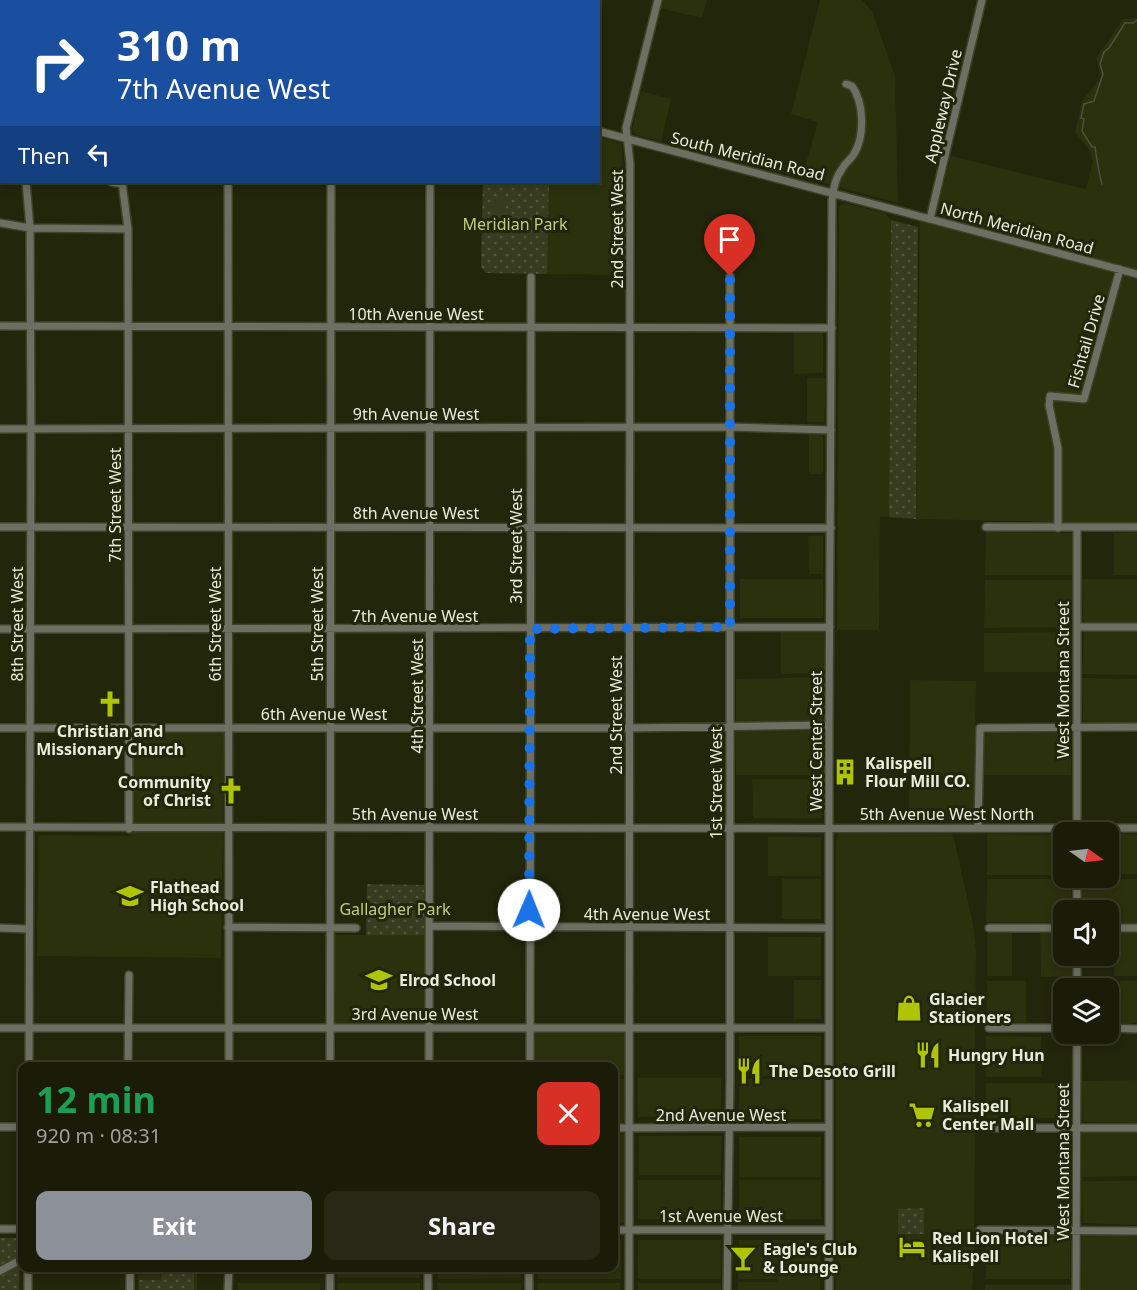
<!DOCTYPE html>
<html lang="en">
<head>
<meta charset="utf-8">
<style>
  body { margin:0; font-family:"Noto Sans",sans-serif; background:#272916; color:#f1f3f6; height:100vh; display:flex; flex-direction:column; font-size:22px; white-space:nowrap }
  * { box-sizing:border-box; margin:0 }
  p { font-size:20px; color:#9fa19c }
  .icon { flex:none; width:33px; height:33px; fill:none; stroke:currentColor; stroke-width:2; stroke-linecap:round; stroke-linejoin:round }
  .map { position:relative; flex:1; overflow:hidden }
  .sheet { position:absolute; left:18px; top:1062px; width:600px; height:210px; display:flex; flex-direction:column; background:#1a1c08; border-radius:12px; box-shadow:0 3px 9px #0003,0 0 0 2px #383a29 }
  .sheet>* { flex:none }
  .guide { position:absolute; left:0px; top:0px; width:600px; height:183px; box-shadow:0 3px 9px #0003,0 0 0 2px #383a29; background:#1a4fa0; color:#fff; overflow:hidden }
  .needle { width:39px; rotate:104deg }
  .buttons { position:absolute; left:1053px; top:822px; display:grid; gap:12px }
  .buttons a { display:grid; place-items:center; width:66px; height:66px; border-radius:12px; background:#1a1c08; box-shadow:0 3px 9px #0003,0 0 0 2px #383a29; font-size:30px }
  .pin { position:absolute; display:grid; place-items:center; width:51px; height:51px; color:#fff; margin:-62px -26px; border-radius:50% 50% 50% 0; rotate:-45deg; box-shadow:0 0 6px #0007 }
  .pin .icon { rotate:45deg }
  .me { position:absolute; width:66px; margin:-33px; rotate:1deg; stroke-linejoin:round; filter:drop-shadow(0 0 4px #0008) }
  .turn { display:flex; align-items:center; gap:21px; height:126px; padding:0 18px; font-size:27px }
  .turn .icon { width:78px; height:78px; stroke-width:2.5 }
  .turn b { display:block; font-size:42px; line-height:51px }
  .then { display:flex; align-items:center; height:57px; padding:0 18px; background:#0003; gap:12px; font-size:22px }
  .round { display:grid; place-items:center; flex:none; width:63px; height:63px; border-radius:12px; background:#272916 }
  .overview { display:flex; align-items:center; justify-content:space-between; height:102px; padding:0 18px }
  h1 { font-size:36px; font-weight:700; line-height:45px; color:#1e9e55 }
  .button { display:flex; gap:12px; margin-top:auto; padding:12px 18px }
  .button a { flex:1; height:69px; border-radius:12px; background:#8c9099; color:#fff; font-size:24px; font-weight:700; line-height:69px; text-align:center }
  .button a+a { background:#272916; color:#f1f3f6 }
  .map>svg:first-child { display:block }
</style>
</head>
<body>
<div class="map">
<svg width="1137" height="1290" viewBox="0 0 1137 1290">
  <defs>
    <pattern id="park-dots" width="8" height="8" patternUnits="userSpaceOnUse" patternTransform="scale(1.5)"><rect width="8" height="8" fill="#373c1f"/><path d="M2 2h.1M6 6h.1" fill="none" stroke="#54583f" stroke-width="1.8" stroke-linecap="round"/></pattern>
  </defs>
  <rect width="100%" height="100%" fill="#22260b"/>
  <path fill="#2b310d" d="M 652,0 L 707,0 L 702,18 L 651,6 Z
    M 820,0 L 862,0 L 872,11 L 895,76 L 898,203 L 802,177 L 818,122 L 791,114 Z
    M 1137,18 L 1137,269 L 940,218 L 937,210 L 951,156 L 1086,189 L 1093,161 L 1089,150 L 1075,132 L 1082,101 L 1101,77 L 1096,58 L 1123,19 Z
    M 641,91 L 671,99 L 661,141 L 636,135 L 632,130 Z
    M 599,137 L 621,144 L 622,149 L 620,275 L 486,273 L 481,267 L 483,182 L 598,182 Z
    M 845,203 L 885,213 L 891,220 L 889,517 L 880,517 L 879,630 L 837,630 L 839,207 Z
    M 920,221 L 1115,273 L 1083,392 L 1079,395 L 1046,392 L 1044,405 L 1055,449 L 1055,522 L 916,519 Z
    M 1123,275 L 1137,279 L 1137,522 L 1062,522 L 1062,448 L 1053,403 L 1056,399 L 1085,402 Z
    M 823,331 L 823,373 L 794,374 L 794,332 Z
    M 807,378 L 826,378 L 824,422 L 807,422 Z
    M 823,431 L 823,474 L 809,474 L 809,432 Z
    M 986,532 L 1072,533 L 1073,575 L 985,575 Z
    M 1137,532 L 1137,575 L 1114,575 L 1114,533 Z
    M 823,535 L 823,574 L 809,574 L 808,536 Z
    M 740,579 L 823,579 L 823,618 L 740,618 Z
    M 1082,579 L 1137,579 L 1137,624 L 1083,623 Z
    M 985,580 L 1073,580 L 1071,627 L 984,628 Z
    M 781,630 L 824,632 L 824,673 L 781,674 Z
    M 1084,630 L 1137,631 L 1137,675 L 1082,674 Z
    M 1068,632 L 1073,636 L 1073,666 L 1072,671 L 1069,672 L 984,672 L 984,633 Z
    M 824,677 L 823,722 L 736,722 L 736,679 Z
    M 1082,678 L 1137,679 L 1137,723 L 1083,723 Z
    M 910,680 L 976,681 L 974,819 L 909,819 Z
    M 133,731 L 224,732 L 221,958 L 37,956 L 39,835 L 131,836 Z
    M 737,731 L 823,731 L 824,775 L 736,775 L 735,733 Z
    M 985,733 L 1071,733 L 1071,775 L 984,775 L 983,736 Z
    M 752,779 L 822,779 L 822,818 L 753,818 Z
    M 839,834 L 953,834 L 973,924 L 976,951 L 974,1265 L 972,1290 L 836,1290 L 836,841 Z
    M 987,834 L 1063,835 L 1063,875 L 987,875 Z
    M 1109,834 L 1137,834 L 1137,874 L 1109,874 Z
    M 768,836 L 821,837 L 821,876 L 768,876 Z
    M 782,879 L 821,879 L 821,919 L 782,919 Z
    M 987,879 L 1071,879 L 1072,910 L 1064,910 L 1063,923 L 986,922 Z
    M 1137,879 L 1137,923 L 1109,923 L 1108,910 L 1082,910 L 1082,880 Z
    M 987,933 L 1012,933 L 1012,976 L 987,976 Z
    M 1040,933 L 1063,933 L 1064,956 L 1072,956 L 1072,977 L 1041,977 Z
    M 1114,933 L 1137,933 L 1137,976 L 1114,976 Z
    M 334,935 L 424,935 L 424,1025 L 334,1025 Z
    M 768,937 L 821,937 L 821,976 L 768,976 Z
    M 794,980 L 821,980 L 821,1019 L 794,1019 Z
    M 987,981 L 1026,981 L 1026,1023 L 986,1022 Z
    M 1120,981 L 1137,981 L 1137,1023 L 1120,1023 Z
    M 538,1031 L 622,1031 L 624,1035 L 624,1075 L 614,1075 L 614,1066 L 534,1066 L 534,1035 Z
    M 739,1036 L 821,1036 L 821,1076 L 739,1076 Z
    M 986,1036 L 1041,1037 L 1042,1077 L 986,1077 Z
    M 638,1078 L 721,1078 L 721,1117 L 638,1117 Z
    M 614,1079 L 624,1079 L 624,1113 L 626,1118 L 622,1123 L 614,1122 Z
    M 739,1079 L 821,1079 L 821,1119 L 739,1119 Z
    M 1137,1080 L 1137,1123 L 1083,1122 L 1082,1081 Z
    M 986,1083 L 1067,1083 L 1067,1118 L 986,1118 Z
    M 1137,1132 L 1137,1176 L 1082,1177 L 1082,1133 Z
    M 614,1134 L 624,1134 L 624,1214 L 626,1219 L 624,1223 L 620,1224 L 614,1222 Z
    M 639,1136 L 722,1136 L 721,1175 L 639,1175 Z
    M 739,1137 L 821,1137 L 821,1177 L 739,1177 Z
    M 638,1180 L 721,1180 L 721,1219 L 638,1219 Z
    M 739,1180 L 821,1180 L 821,1219 L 739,1220 Z
    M 1082,1181 L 1137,1181 L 1137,1225 L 1083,1223 Z
    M 1082,1236 L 1137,1236 L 1137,1290 L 1081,1290 Z
    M 986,1237 L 1070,1237 L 1070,1279 L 986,1279 Z
    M 614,1240 L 621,1240 L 621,1279 L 538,1279 L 538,1268 L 614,1268 Z
    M 638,1240 L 721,1240 L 721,1279 L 638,1279 Z
    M 739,1240 L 820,1240 L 820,1290 L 738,1290 L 738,1282 L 777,1282 L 777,1279 L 738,1279 Z
    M 138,1268 L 197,1268 L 197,1290 L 138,1290 Z
    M 338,1268 L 420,1268 L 420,1278 L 338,1278 Z
    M 438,1268 L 521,1268 L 521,1278 L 438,1279 Z
    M 238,1283 L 320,1283 L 320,1290 L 238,1290 Z
    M 338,1283 L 420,1283 L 420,1290 L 338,1290 Z
    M 438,1283 L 521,1283 L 521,1290 L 438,1290 Z
    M 538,1283 L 620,1283 L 620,1290 L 538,1290 Z
    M 638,1283 L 721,1283 L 721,1290 L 638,1290 Z
    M 985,1285 L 1071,1285 L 1071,1290 L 985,1290 Z"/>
  <path fill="url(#park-dots)" d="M 483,182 L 549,182 L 547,274 L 486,273 L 481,267 Z
    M 891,220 L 918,227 L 916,519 L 889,517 Z
    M 367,884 L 424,885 L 424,935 L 366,935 Z
    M 924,1208 L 924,1234 L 898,1234 L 898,1209 Z
    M 0,1238 L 20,1238 L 19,1290 L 0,1290 Z
    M 162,1274 L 194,1274 L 194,1290 L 139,1290 L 139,1280 L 161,1280 Z"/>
  <path fill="#373c1f" d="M 491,196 L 506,196 L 506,221 L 491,221 Z"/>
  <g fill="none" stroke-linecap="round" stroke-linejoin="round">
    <path stroke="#4d5042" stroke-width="1.5" d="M 112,2 L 114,0
      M 0,4 L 2,7
      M 1102,184 C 1100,178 1096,155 1095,147 L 1092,147 L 1082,131 L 1084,119 L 1081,118 L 1084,104 L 1094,101 L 1103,74 L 1100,64 L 1104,52 L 1109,48 L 1125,23 L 1133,23 L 1137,20"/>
    <g stroke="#3e4228" stroke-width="10">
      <path id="minor" d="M 147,0 L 149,2
        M 198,2 L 199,0
        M 450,2 L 450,0
        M 550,2 L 551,0
        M 598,131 C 778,178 958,225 1137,274
        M 0,166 L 2,166
        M 26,182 L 30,228 L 31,429 L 29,1066
        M 111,182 L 122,184
        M 122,182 L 128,229 L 129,829
        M 228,182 L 229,1066
        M 930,219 L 982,0
        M 0,223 L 30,228 L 128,229
        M 0,326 L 832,328
        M 0,429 L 731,427 L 831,430
        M 0,527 L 831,528
        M 986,527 L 1137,527
        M 1058,528 L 1058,448 L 1049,405 L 1050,396 L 1084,399 L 1120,269
        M 1077,627 L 1137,627
        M 0,629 L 830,627
        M 0,728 L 629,728 L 829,725
        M 0,827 C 379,828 758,829 1137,828
        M 978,827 L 980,728 L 1137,727
        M 1077,831 L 1077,528
        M 1077,910 L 1077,878
        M 429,926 L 829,928
        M 228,927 L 356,928
        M 0,928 L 28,929
        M 989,928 L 1064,928
        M 1108,928 L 1137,928
        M 1077,956 L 1077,988
        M 0,1028 L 829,1028
        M 989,1028 L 1064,1028
        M 1108,1028 L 1137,1029
        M 128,1066 L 129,975
        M 330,1066 L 331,182
        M 429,1066 L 430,182
        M 530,1066 L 531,277
        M 0,1127 L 22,1127
        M 614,1128 L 829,1127
        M 987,1128 L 1137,1128
        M 0,1229 L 22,1229
        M 614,1230 L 829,1230
        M 980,1230 L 1137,1231
        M 28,1268 L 28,1290
        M 428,1268 L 428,1290
        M 529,1268 L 529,1290
        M 0,1271 L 22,1259
        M 130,1290 L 130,1268
        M 228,1290 L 229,1268
        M 330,1290 L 330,1268
        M 629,1290 L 630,163 L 626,128 L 658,0
        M 727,1290 L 730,1078 L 730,276
        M 829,1290 L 829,725 L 832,200 C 833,189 835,178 842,169 C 845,163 851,159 854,154 C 865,136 864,103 852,86 L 846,84
        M 1076,1290 L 1077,1034"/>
    </g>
    <use href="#minor" stroke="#6c6f62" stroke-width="7"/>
  </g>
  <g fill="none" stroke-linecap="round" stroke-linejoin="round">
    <path stroke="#1a73e8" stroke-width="10" stroke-dasharray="0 18" d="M 529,910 L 530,629 L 730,627 L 730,276"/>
  </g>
  <defs>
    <g id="church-bare" transform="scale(2.07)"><path d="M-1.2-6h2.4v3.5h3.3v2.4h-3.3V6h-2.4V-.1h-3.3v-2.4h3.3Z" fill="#b0c502" stroke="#22260b" stroke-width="2.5" paint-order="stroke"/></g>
    <g id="building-bare" transform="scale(2.07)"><path d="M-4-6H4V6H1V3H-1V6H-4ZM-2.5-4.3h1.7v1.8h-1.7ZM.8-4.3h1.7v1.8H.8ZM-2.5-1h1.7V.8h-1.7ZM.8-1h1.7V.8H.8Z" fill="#b0c502" stroke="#22260b" stroke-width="2.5" paint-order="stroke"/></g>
    <g id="school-bare" transform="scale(2.07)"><path d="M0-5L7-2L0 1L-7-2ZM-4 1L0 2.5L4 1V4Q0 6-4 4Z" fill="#b0c502" stroke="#22260b" stroke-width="2.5" paint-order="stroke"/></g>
    <g id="shop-bare" transform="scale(2.07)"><path d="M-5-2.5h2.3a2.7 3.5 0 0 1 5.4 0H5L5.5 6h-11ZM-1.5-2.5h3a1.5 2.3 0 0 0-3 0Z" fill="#b0c502" stroke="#22260b" stroke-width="2.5" paint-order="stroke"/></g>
    <g id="restaurant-bare" transform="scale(2.07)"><path d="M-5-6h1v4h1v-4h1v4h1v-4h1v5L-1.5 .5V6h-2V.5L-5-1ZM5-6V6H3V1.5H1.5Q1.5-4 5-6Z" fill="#b0c502" stroke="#22260b" stroke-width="2.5" paint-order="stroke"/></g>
    <g id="supermarket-bare" transform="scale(2.07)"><path d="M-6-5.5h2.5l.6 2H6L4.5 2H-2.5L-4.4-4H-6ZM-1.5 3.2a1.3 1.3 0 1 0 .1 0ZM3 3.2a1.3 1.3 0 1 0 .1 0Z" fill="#b0c502" stroke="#22260b" stroke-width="2.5" paint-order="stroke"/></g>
    <g id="hotel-bare" transform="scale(2.07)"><path d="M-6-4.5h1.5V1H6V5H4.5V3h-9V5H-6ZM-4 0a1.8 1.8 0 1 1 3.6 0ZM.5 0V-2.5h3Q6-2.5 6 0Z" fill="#b0c502" stroke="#22260b" stroke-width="2.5" paint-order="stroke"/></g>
    <g id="bar-bare" transform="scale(2.07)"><path d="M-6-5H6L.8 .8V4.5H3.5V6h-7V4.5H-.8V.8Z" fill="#b0c502" stroke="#22260b" stroke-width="2.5" paint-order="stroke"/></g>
  </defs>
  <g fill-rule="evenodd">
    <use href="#church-bare" x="110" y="704"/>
    <use href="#building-bare" x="845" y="772"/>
    <use href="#church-bare" x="231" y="791"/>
    <use href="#school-bare" x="130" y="896"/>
    <use href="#school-bare" x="379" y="980"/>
    <use href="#shop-bare" x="909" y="1008"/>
    <use href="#restaurant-bare" x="928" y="1055"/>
    <use href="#restaurant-bare" x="749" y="1071"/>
    <use href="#supermarket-bare" x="922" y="1115"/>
    <use href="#hotel-bare" x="912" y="1247"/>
    <use href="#bar-bare" x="743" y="1258"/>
  </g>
  <g text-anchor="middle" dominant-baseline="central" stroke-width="6" stroke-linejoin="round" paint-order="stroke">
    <g font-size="16" fill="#e8ecdb" stroke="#22260b">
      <text transform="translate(943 106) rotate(-77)">Appleway Drive</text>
      <text transform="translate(748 156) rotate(14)">South Meridian Road</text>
      <text transform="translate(1017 228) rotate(15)">North Meridian Road</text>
      <text transform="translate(617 229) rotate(-90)">2nd Street West</text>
      <text x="416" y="314">10th Avenue West</text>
      <text transform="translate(1086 341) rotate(-74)">Fishtail Drive</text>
      <text x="416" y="414">9th Avenue West</text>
      <text transform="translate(115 505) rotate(-90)">7th Street West</text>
      <text x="416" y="513">8th Avenue West</text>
      <text transform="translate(516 546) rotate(-90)">3rd Street West</text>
      <text x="415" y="616">7th Avenue West</text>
      <text transform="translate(17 624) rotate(-90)">8th Street West</text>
      <text transform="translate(215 624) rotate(-90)">6th Street West</text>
      <text transform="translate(317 624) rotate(-90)">5th Street West</text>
      <text transform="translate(1063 680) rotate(-90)">West Montana Street</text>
      <text transform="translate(417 696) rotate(-90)">4th Street West</text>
      <text x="324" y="714">6th Avenue West</text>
      <text transform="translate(616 715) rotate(-90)">2nd Street West</text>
      <text transform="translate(816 741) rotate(-90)">West Center Street</text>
      <text transform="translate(716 783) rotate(-90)">1st Street West</text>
      <text x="415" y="814">5th Avenue West</text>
      <text x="947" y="814">5th Avenue West North</text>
      <text x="647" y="914">4th Avenue West</text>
      <text x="415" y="1014">3rd Avenue West</text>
      <text x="721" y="1115">2nd Avenue West</text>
      <text transform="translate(1063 1162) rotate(-90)">West Montana Street</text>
      <text x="721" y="1216">1st Avenue West</text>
    </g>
    <g font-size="16" fill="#bfcd83" stroke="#22260b">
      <text x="515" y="224">Meridian Park</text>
      <text x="395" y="909">Gallagher Park</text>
    </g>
    <g font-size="16" font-weight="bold" fill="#e8ecdb" stroke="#22260b" text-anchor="start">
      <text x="110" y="731" text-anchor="middle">Christian and<tspan x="110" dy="18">Missionary Church</tspan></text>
      <text x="865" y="763">Kalispell<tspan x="865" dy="18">Flour Mill CO.</tspan></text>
      <text x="211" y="782" text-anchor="end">Community<tspan x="211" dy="18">of Christ</tspan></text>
      <text x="150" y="887">Flathead<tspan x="150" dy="18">High School</tspan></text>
      <text x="399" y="980">Elrod School</text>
      <text x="929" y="999">Glacier<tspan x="929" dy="18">Stationers</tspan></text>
      <text x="948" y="1055">Hungry Hun</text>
      <text x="769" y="1071">The Desoto Grill</text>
      <text x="942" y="1106">Kalispell<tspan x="942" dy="18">Center Mall</tspan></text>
      <text x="932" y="1238">Red Lion Hotel<tspan x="932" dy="18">Kalispell</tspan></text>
      <text x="763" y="1249">Eagle's Club<tspan x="763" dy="18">&amp; Lounge</tspan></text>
    </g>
  </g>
</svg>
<div class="buttons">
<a><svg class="needle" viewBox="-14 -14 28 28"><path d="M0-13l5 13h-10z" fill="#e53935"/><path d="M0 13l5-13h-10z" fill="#9fa19c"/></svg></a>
<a><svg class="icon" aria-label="sound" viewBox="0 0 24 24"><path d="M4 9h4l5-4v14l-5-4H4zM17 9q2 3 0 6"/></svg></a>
<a><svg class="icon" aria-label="layers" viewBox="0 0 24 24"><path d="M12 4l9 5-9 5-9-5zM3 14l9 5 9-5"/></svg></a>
</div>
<div class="pin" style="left:730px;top:276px;background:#d93025"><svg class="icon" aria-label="arrive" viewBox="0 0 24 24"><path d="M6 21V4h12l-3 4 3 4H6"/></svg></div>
<svg class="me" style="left:529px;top:910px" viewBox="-20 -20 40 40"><circle r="19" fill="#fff"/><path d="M0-13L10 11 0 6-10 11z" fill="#1a73e8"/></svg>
<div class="guide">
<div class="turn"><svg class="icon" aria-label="right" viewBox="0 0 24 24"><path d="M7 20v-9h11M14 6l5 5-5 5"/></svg><div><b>310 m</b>7th Avenue West</div></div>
<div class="then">Then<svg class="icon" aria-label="left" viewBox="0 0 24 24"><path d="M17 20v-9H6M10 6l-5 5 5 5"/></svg></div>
</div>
<section class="sheet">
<div class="overview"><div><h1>12 min</h1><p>920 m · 08:31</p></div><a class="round" style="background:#d93025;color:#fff"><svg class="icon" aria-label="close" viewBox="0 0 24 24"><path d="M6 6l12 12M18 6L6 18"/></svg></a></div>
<div class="button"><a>Exit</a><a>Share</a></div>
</section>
</div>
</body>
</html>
